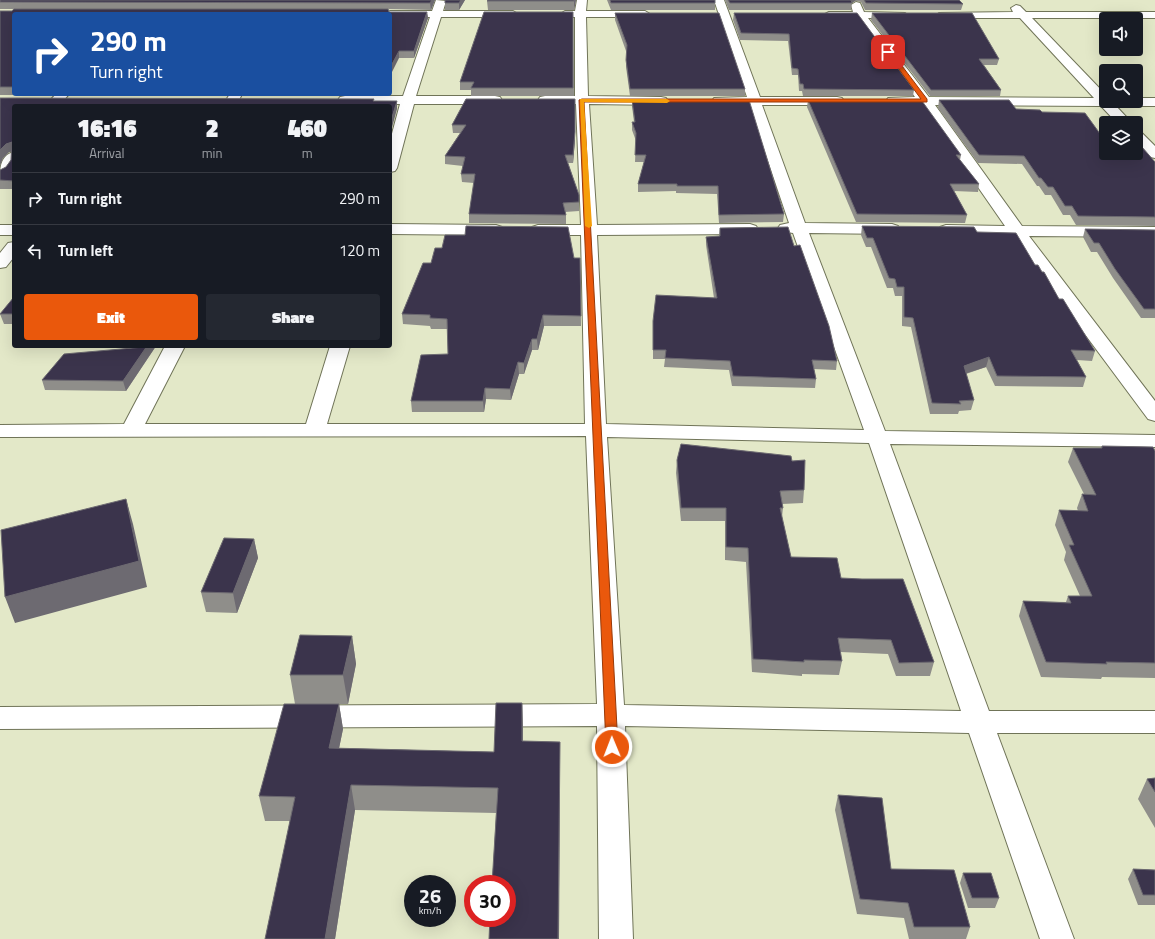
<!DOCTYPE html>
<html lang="en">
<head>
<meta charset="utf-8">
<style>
  body { margin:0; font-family:"Titillium Web",sans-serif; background:#242831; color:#f1f3f6; height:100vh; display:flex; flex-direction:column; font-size:15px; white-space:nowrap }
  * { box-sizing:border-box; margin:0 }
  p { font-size:13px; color:#9ea1a6 }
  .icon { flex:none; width:22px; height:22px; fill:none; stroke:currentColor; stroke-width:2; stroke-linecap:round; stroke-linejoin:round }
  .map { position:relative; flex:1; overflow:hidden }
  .side { position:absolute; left:12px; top:104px; width:380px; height:244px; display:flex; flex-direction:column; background:#171b24; border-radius:4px; box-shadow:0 4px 16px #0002 }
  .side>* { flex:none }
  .top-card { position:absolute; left:12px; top:12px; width:380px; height:84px; border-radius:4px; box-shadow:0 4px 16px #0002; background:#1a4fa0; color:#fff; overflow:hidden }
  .buttons { position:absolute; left:1099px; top:12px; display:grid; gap:8px }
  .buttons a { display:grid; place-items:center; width:44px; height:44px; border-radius:4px; background:#171b24; box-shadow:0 4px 16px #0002; font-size:20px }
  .speed { position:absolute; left:404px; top:875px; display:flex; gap:8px; font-size:20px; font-weight:700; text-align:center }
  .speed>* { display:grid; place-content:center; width:52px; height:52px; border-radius:50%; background:#171b24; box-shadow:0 4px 16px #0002; line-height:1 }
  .speed small { font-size:10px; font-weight:400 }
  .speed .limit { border:6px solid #d22; background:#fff; color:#111 }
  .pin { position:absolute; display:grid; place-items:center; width:34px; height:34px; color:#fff; margin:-17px; border-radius:8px; box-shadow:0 2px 6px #0006 }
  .me { position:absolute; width:44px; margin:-22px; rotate:359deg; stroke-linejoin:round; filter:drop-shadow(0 0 3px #0008) }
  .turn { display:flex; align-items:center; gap:14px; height:84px; padding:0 12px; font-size:18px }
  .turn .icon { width:52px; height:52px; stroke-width:2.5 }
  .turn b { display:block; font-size:28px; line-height:34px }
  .eta { display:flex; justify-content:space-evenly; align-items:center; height:68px; text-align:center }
  .eta b { font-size:24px; font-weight:800; line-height:28px }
  .cta { display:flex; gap:8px; margin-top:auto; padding:8px 12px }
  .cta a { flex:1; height:46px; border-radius:4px; background:#ea580c; color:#fff; font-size:16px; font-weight:800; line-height:46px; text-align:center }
  .cta a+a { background:#242831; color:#f1f3f6 }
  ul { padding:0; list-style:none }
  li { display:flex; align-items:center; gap:12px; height:52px; padding:0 12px; border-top:1px solid #363941 }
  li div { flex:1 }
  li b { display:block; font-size:15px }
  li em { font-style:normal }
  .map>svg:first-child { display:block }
</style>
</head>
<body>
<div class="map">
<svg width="1155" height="939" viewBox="0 0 1155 939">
  <rect width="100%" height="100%" fill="#e3e8c8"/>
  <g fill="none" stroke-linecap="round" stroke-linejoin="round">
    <g stroke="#707458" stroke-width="2">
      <path id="minor" d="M 436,0 L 446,1 L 443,11 L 513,11 L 518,14 L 513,17 L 441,17 L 416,96 L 495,96 L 500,97 L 502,100 L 500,103 L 495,104 L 414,104 L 397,168 L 395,171 L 390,172 L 390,141 L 400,104 L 345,104 L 340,103 L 338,100 L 340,97 L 345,96 L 403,96 L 430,17 L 390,17 L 390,14 L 385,14 L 390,11 L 432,11 Z
        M 577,0 L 587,0 L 586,11 L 645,11 L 650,14 L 645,17 L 586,17 L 588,96 L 661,97 L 666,98 L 668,101 L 666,104 L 661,105 L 589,104 L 597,225 L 750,224 L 756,226 L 758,229 L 756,232 L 750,234 L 597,235 L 606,424 L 864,430 L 793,233 L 780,231 L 778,228 L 780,225 L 789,223 L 749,105 L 719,105 L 714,104 L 712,101 L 714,98 L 747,97 L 714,0 L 724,0 L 760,97 L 837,97 L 842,98 L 844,101 L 842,104 L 837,105 L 762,105 L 805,223 L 892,224 L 898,226 L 900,229 L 898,232 L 892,234 L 809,233 L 885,431 L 1155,435 L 1155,447 L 890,444 L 989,711 L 1155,711 L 1155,733 L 997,733 L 1074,939 L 1040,939 L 969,733 L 625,726 L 633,939 L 599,939 L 597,726 L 0,729 L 0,707 L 597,704 L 586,436 L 0,437 L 0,425 L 124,424 L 165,346 L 185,346 L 145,424 L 306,424 L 330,346 L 350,346 L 327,424 L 585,424 L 581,235 L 538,235 L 532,233 L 530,230 L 532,227 L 538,225 L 581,225 L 576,104 L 545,104 L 540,103 L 538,100 L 540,97 L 545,96 L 575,96 L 575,17 L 565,17 L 560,14 L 565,11 L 575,11 ZM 607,437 L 869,443 L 961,711 L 624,705 Z
        M 856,2 L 860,3 L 864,12 L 905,13 L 907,15 L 901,18 L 868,18 L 929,97 L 1094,98 L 1020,18 L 943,18 L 937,15 L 939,13 L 1013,12 L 1011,8 L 1016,5 L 1020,6 L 1026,12 L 1155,12 L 1155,18 L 1032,18 L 1106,95 L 1106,101 L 1136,101 L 1136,98 L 1155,98 L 1155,106 L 1116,106 L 1132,123 L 1117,123 L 1101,106 L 935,105 L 1022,226 L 1155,227 L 1155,237 L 1029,236 L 1155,401 L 1155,421 L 1148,419 L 1012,236 L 946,235 L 940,233 L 938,230 L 940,227 L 946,225 L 1005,226 L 921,105 L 888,104 L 886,101 L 888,98 L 915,97 L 857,18 L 829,18 L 823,15 L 829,12 L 853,12 L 851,5 Z
        M 56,94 L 69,94 L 59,106 L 45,106 Z
        M 230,94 L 242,94 L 236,106 L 222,106 Z
        M 1136,131 L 1141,132 L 1155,146 L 1155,158 L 1150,157 L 1136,143 Z
        M 14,152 C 14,163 13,175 0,178 C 0,167 1,155 14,152 Z
        M 390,224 L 496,225 L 502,227 L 504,230 L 502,233 L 496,235 L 390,234 Z
        M 0,225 L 14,225 L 14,235 L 0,235 Z
        M 14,242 L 14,257 L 6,267 L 0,268 L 0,253 L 8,243 Z"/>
    </g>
    <use href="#minor" fill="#fff" fill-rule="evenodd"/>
  </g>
  <path fill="#8f8e8a" d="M 0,0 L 435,0 L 431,10 L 388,9 L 389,12 L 427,12 L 428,18 L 414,58 L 399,58 L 14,14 L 14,94 L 381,94 L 380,95 L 0,95 L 0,11 L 12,11 L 13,9 L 0,9 Z
    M 445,0 L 465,0 L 459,10 L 445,10 Z
    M 576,0 L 574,10 L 488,10 L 487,1 Z
    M 607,0 L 715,0 L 715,10 L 611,10 Z
    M 725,0 L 959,0 L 963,4 L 961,10 L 865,10 L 861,2 L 856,1 L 852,3 L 851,10 L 729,10 Z
    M 573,12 L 574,96 L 471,96 L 471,90 L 460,90 L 460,82 Z
    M 615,13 L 745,89 L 745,96 L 630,96 L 626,67 L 626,51 L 615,20 Z
    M 734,13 L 857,13 L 914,90 L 913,96 L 803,96 L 802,91 L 799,91 L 798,75 L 792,75 L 788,41 L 740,40 L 733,20 Z
    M 872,13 L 999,59 L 997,65 L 984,65 L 1001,90 L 1000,96 L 930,96 L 871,20 Z
    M 0,98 L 374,101 L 397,109 L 14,106 L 14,189 L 0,189 L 0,170 L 6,167 L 11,160 L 12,152 L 9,152 L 3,158 Z
    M 466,99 L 575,140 L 573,163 L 568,163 L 579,195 L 579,211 L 565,212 L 566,215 L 566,224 L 469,223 L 469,214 L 474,183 L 462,182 L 461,174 L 463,166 L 445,164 L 445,156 L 460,133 L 453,133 L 452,125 Z
    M 632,100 L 784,214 L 783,222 L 719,223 L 717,194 L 676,193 L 676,191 L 638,192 L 638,184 L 644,162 L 635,162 L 636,141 L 632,130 L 632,122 L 634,122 L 632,106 Z
    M 808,100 L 961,155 L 960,160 L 979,184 L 978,192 L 954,191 L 967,215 L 965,223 L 856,222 L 807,107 Z
    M 939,100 L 1042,112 L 1106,153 L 1155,162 L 1155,226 L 1076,225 L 1070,215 L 1063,215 L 1051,195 L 1045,195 L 1039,186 L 1037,186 L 1022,164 L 978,163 L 938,108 Z
    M 862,226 L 977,232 L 1035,265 L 1042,272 L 1059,299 L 1095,351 L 1092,361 L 1077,360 L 1086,377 L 1083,387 L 995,386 L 986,367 L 966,374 L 974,400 L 971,410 L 959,411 L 958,414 L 930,414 L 911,327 L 902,326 L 902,296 L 895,296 L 893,288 L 887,288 L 871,247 L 866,247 L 861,235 Z
    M 720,228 L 794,246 L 837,361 L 836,370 L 814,369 L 816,379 L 815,388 L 732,386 L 729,370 L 664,367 L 665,359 L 653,359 L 653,321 L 714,298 L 706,245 L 706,237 L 719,236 Z
    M 1085,229 L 1155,230 L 1155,318 L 1141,318 L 1113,278 L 1097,252 L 1091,252 L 1083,237 Z
    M 574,258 L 580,258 L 581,326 L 544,326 L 538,350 L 532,350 L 524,374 L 519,374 L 511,400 L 486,399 L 484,412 L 412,412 L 411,401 L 448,354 L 448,329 L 431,329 L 430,326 L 403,324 L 402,314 L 431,263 Z
    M 14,297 L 14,324 L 4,324 L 0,314 Z
    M 156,346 L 126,391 L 45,390 L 42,380 L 144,347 Z
    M 1102,446 L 1155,451 L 1155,678 L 1102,677 L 1101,679 L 1041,677 L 1019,616 L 1023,601 L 1066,602 L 1068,596 L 1080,596 L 1064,560 L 1066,552 L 1055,525 L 1059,510 L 1078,511 L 1077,508 L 1082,494 L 1084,494 L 1068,462 L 1073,448 L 1101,448 Z
    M 677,460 L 804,490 L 803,503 L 782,504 L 783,508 L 782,517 L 791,557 L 841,578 L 934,662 L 930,676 L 896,676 L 888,654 L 840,652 L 842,661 L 839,675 L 802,674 L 802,676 L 752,672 L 746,562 L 725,560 L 725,521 L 681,521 L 676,473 Z
    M 254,539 L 258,558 L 237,613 L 206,612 L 201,592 Z
    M 352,636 L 356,664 L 348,704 L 295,704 L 290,675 Z
    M 522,703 L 523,741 L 560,742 L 559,939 L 489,939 L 496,813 L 355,810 L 335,939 L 265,939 L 290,821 L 265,821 L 259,796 L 339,704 L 343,729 L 339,748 L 494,752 Z
    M 1155,778 L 1155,828 L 1138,799 L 1147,779 Z
    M 838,795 L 891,869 L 970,927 L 966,939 L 909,939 L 904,918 L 857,914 L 835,810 Z
    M 1133,869 L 1155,870 L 1155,905 L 1138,905 L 1128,879 Z
    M 963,873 L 999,898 L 995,908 L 968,908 L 960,883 Z"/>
  <path fill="#6d6a71" d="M 432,0 L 435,0 L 431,10 L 430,3 Z
    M 461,0 L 465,0 L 459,10 L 459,3 Z
    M 574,0 L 576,0 L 574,10 Z
    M 850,0 L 856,0 L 852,3 Z
    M 427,12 L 428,18 L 414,58 L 414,51 Z
    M 399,51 L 399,58 L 390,76 L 390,68 Z
    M 397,101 L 397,109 L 390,135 L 390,124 Z
    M 575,132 L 575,140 L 573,163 L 573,155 Z
    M 12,142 L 14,151 L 9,152 L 3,158 L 0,166 L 0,149 L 6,144 Z
    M 543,315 L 544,326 L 538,350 L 537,339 Z
    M 532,339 L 532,350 L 524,374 L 524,363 Z
    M 147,346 L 156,346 L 126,391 L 123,381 Z
    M 989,357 L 986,367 L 961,375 L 964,366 Z
    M 518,362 L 519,374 L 511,400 L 510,389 Z
    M 485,388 L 486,399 L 484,412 L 483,401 Z
    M 126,499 L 133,524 L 147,587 L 15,623 L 5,597 Z
    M 254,539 L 258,558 L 237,613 L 233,593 Z
    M 352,636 L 356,664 L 348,704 L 343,675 Z
    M 522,703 L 523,728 L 523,766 L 522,741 Z
    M 339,704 L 343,729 L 334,773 L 329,748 Z
    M 560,742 L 559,939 L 558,939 Z
    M 351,785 L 355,810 L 335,939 L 325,939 Z"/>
  <path fill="#3b344c" stroke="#6d6a71" d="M 0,0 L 432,0 L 430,3 L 0,2 Z
    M 445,0 L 461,0 L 459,3 L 445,3 Z
    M 488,0 L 574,0 L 574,1 L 487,1 Z
    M 610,0 L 715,0 L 715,3 L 611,3 Z
    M 728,0 L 851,0 L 852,3 L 730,3 Z
    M 864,0 L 959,0 L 963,4 L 866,3 Z
    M 14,9 L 388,9 L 389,12 L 427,12 L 414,51 L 399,51 L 390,68 L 390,14 L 14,14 L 14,87 L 0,87 L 0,11 L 12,11 Z
    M 484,12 L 573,12 L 573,88 L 471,88 L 474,82 L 460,82 Z
    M 615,13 L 719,13 L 745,89 L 630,89 L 626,60 L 627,45 Z
    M 734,13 L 857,13 L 914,90 L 804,89 L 803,84 L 800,84 L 798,69 L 792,68 L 789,34 L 741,33 Z
    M 872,13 L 972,13 L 999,59 L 979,59 L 1001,90 L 931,90 Z
    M 0,98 L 374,99 L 373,101 L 397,101 L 390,124 L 390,106 L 14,106 L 14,181 L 0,180 L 0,170 L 6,167 L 11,160 L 12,142 L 6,144 L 0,150 Z
    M 466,99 L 575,99 L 575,132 L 573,155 L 565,155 L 579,195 L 579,202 L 563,203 L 566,215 L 469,214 L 475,174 L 461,174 L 465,157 L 445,156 L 466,125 L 452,125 Z
    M 632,100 L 749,100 L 784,214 L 719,215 L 718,186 L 677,186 L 677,184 L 638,184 L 646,155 L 635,155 L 636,133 L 632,122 L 635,122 Z
    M 808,100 L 922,101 L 961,155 L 956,155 L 979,184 L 950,184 L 967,215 L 857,214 Z
    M 939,100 L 1009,100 L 1016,109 L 1040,110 L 1042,112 L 1085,113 L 1106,142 L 1106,153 L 1136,153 L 1136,147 L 1142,147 L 1155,162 L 1155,217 L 1078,216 L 1072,206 L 1065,206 L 1053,187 L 1048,187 L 1041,178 L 1039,178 L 1024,156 L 979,155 Z
    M 466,226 L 568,227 L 574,258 L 580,258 L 581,316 L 543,315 L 537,339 L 532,339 L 524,363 L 518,362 L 510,389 L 485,388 L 483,401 L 411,401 L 421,355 L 448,354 L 447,319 L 430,318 L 430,315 L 402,314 L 423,263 L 431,263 L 435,248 L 442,248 L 445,235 L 465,235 Z
    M 862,226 L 974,227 L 977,232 L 1016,233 L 1035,265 L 1038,265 L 1042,272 L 1044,272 L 1059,299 L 1063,299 L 1095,351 L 1071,350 L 1086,377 L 997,376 L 989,357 L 964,366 L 974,400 L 959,401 L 961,404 L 932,403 L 913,318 L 904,317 L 904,287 L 897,287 L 895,279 L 889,278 L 873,238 L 867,238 Z
    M 788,227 L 794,246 L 800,245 L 829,326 L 837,361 L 812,360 L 816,379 L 733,376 L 730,361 L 665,358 L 666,350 L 653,350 L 653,321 L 656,295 L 717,298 L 706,237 L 720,236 L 720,228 Z
    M 1085,229 L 1155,230 L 1155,309 L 1144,309 L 1115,269 L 1099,243 L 1094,243 Z
    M 14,297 L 14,314 L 0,314 Z
    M 144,346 L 147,346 L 123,381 L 42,380 L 64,354 L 144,347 Z
    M 681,444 L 791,456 L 792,461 L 805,460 L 804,490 L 780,491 L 783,508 L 780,508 L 791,557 L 837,558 L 841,578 L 862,579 L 903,579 L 934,662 L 899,663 L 891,640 L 838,638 L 842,661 L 804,660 L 804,662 L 753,659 L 748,548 L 726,547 L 726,508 L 681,508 L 677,460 Z
    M 1102,446 L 1153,447 L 1155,451 L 1155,663 L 1106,662 L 1107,664 L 1046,662 L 1023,601 L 1071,603 L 1068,596 L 1092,596 L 1069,545 L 1074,545 L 1059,510 L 1088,511 L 1082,494 L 1096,495 L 1073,448 L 1102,448 Z
    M 126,499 L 139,561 L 5,597 L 1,530 Z
    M 224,538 L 254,539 L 233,593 L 201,592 Z
    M 300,635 L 352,636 L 343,675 L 290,675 Z
    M 496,703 L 522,703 L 522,741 L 560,742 L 558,939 L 489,939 L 490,918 L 507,918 L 507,884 L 492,884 L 498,788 L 351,785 L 325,939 L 265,939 L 295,797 L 259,796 L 284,704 L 339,704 L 329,748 L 494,752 Z
    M 1155,778 L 1155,792 L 1147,779 Z
    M 838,795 L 882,798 L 891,869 L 954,870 L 970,927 L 914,927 L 908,903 L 860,899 Z
    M 1133,869 L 1155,870 L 1155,895 L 1143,895 Z
    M 963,873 L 991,873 L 999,898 L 972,898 Z"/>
  <path fill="#ea580c" stroke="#983908" d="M 887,50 L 890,50 L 927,99 L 927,102 L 584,102 L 618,747 L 616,751 L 612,752 L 608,751 L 606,747 L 579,100 L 582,99 L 921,99 L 887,53 Z"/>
  <path fill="#f59e0b" d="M 580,99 L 667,99 L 670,101 L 667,103 L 584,102 L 592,226 L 589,228 L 585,226 Z"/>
</svg>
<div class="buttons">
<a><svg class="icon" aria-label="sound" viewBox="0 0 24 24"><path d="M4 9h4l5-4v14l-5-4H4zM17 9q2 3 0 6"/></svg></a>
<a><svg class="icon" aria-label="search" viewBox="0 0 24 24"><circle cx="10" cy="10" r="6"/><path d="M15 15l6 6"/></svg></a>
<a><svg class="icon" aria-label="layers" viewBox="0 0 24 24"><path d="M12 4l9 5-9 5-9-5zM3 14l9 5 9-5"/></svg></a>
</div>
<div class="speed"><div>26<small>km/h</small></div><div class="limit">30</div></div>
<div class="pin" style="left:888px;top:52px;background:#d93025"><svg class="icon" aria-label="arrive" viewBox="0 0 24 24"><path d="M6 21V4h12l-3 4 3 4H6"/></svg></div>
<svg class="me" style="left:612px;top:747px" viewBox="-20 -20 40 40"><circle r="17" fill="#ea580c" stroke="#fff" stroke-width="3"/><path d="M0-11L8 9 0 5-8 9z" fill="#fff"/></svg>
<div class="top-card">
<div class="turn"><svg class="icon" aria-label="right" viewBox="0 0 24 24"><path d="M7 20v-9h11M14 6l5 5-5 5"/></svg><div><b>290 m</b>Turn right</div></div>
</div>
<section class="side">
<div class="eta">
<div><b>16:16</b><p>Arrival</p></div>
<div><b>2</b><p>min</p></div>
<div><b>460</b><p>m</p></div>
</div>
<ul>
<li><svg class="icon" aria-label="right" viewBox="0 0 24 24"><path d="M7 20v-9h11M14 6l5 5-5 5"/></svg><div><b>Turn right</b></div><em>290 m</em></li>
<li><svg class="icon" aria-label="left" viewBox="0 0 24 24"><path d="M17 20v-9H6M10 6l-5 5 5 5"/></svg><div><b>Turn left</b></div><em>120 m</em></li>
</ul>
<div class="cta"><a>Exit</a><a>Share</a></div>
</section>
</div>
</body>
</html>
